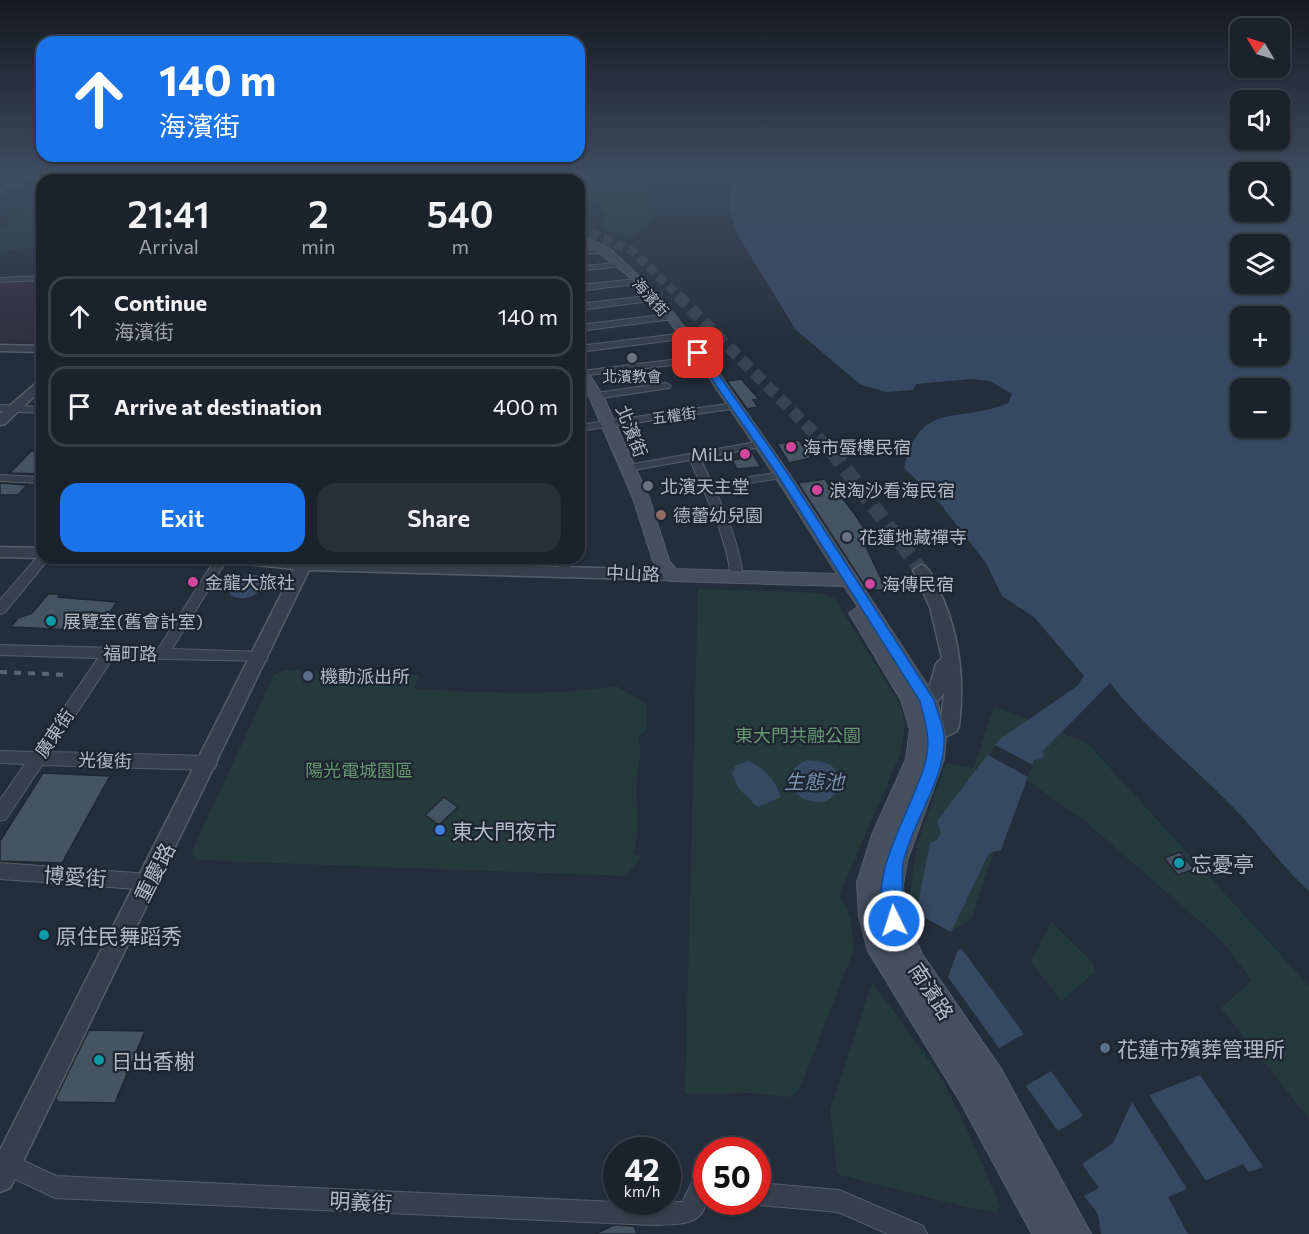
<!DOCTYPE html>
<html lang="en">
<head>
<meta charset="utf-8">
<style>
  body { margin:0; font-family:Commissioner,"Noto Sans TC",sans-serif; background:#272f38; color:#f1f3f6; height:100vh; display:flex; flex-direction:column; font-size:22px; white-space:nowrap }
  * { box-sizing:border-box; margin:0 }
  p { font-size:20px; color:#9fa4a9 }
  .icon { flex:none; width:33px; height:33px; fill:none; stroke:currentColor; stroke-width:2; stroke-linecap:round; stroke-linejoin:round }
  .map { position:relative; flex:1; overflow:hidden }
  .panel { position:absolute; left:36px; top:174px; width:549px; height:390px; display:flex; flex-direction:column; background:#1a222c; border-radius:18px; box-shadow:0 2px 4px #0004,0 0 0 2px #383f48 }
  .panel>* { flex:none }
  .guide { position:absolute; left:36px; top:36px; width:549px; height:126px; border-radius:18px; box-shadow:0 2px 4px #0004,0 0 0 2px #383f48; background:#1a73e8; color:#fff; overflow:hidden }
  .needle { width:39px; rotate:308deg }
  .controls { position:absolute; left:1230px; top:18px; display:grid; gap:12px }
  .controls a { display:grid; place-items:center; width:60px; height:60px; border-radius:12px; background:#1a222c; box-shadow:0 2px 4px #0004,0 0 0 2px #383f48; font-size:30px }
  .speed { position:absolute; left:603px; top:1137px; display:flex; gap:12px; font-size:30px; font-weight:700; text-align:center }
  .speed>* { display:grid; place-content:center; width:78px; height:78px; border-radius:50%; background:#1a222c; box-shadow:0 2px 4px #0004,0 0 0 2px #383f48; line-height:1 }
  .speed small { font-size:15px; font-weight:400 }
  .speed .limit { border:9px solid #d22; background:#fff; color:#111 }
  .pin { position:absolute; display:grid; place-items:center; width:51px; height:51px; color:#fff; margin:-26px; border-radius:12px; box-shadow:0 3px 9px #0006 }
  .me { position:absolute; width:66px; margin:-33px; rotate:356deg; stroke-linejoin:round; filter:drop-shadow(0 0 4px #0008) }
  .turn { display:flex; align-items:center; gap:21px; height:126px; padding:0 24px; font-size:27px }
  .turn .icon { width:78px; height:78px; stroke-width:2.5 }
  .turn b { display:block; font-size:42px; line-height:51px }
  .eta { display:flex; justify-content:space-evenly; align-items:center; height:102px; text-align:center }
  .eta b { font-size:36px; font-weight:600; line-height:42px }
  .action { display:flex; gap:12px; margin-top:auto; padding:12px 24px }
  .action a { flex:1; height:69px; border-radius:18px; background:#1a73e8; color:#fff; font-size:24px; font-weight:600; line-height:69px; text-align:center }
  .action a+a { background:#272f38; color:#f1f3f6 }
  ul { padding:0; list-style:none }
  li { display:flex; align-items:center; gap:18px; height:81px; margin:0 12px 9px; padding:0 12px; border:3px solid #383f48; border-radius:18px }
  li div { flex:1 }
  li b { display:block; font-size:22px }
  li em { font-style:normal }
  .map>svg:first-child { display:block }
</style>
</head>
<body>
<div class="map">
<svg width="1309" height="1234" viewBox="0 0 1309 1234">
  <rect width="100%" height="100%" fill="#232e3b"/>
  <path fill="#302e3d" d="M 21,280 L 42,281 L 42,344 L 0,343 L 0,282 Z"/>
  <path fill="#253a3c" d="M 474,176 L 659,176 L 651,177 L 647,186 L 651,221 L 628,240 L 601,228 L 606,218 C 602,205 590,199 579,194 L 579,180 L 479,180 Z
    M 26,211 L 42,212 L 42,246 L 0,252 L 0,231 L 13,225 L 10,221 L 26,215 L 9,217 L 8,214 Z
    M 493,558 L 553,558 L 554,568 L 494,563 Z
    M 698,589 L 820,593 L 835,599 L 895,696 L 901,707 L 905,727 L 900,755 L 839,895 L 851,918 L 854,949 L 800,1088 L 792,1097 L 753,1093 L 685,1094 Z
    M 285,670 L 419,675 L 414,689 C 481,692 550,697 616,686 L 646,704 L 647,728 L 638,737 C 642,752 640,754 638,769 C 633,797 643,826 633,854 L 641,857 L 626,876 L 197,860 L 191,853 L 274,675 Z
    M 994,706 L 1087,743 L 1309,986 L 1309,1119 L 1221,1008 L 1252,980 L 1220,939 L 1085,821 L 1025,779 L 989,865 L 972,919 L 952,930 L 908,907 L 917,845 L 946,763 L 974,768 Z
    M 1051,922 L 1093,963 L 1095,972 L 1061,1001 L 1031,962 Z
    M 872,982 L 941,1077 L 965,1125 L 1000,1206 L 996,1212 L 965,1207 L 837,1174 L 830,1110 Z"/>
  <path fill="#364962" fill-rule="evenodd" d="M 735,176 L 1240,176 L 1240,212 L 1280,212 L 1280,176 L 1309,176 L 1309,891 C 1278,863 1256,829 1226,800 C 1186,760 1145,728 1110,683 L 1042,752 L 1044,756 L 1041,759 L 1034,760 L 1001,850 L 989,853 L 951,932 L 916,913 L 930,843 L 937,840 L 941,833 L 937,821 L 999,740 L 1077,686 L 1084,676 L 1034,617 L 1002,596 L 986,563 L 939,502 L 904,468 C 921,398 957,425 1008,403 L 1012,394 L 990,381 L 971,379 L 916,384 L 913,390 L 887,392 L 861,385 L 796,330 L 737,234 L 729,209 L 729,193 ZM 1240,244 L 1280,244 L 1280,284 L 1240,284 ZM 1240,316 L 1280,316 L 1280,356 L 1240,356 ZM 1240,388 L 1280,388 L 1280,428 L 1240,428 Z
    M 247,575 L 257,575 L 264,578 L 265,584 C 259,597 242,602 230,595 L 228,589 L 232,582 Z
    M 807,760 C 814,761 824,761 830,765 C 842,772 842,789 832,797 C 811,816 765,779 807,760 Z
    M 748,761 C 766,770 774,778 781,797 L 758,807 L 739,789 L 732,773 L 736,765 Z
    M 962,949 L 1024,1034 L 999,1048 L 948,977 L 958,950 Z
    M 1051,1071 L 1083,1116 L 1058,1131 L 1026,1086 Z
    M 1200,1075 L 1263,1167 L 1249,1172 L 1243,1164 L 1168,1197 L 1188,1234 L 1101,1234 L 1098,1214 L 1084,1196 L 1099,1188 L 1082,1164 L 1113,1143 L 1132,1102 Z"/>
  <path fill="#232e3b" d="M 995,745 L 1033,765 L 1028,777 L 988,755 Z
    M 1149,1095 L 1206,1181 L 1208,1183 L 1189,1191 L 1187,1189 L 1132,1102 Z"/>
  <path fill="#465362" stroke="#1e2732" stroke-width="1.5" d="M 741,379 L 759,399 L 753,400 L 758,407 L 747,409 L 727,381 Z
    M 799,440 L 811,458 L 789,463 L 777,444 Z
    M 31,451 L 42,452 L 42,474 L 10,473 Z
    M 751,451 L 761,467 L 737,469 L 732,460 L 739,459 L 736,454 Z
    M 825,479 L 838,499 L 842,498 L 854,513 L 871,539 L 863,540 L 886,589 L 868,591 L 798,483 Z
    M 0,484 L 0,483 L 27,485 L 18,495 L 0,495 Z
    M 48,594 L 60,594 L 58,597 L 117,602 L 97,631 L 11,627 L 18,618 L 32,613 Z
    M 43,773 L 110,776 L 62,863 L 0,861 L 0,841 Z
    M 444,797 L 458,807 L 439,825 L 425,815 Z
    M 1180,852 L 1194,869 L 1178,875 L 1164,858 Z
    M 89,1030 L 145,1031 L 115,1103 L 58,1102 L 56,1098 Z
    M 614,1225 L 634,1226 L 637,1234 L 595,1234 Z"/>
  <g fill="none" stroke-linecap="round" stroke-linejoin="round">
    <path stroke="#384350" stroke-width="9" stroke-dasharray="9 4.5" stroke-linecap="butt" d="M 579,227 L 632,251 L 680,297"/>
    <path stroke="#384350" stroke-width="12" stroke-dasharray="12 6" stroke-linecap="butt" d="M 678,296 L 833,452"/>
    <path stroke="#384350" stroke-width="15" stroke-dasharray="15 8" stroke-linecap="butt" d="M 832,451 L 921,570"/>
    <g stroke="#555d69" stroke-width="2">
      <path id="minor" d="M 239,176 L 245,176 L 244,180 L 238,180 Z
        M 605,248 L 609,250 L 608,252 L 579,255 L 579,251 Z
        M 620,262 L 624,264 L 623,266 L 579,271 L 579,267 Z
        M 42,276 L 42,280 L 0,282 L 0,278 Z
        M 638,279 L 642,281 L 641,283 L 579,291 L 579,285 Z
        M 656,295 L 659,296 L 659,300 L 579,310 L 579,304 Z
        M 670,314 L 674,317 L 673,319 L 579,331 L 579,325 Z
        M 686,333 L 691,336 L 689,338 L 579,352 L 579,346 Z
        M 703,356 L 706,357 L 706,361 L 579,376 L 579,372 L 581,371 Z
        M 666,383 L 671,386 L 669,388 L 596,399 L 591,396 L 596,393 Z
        M 734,403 L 738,404 L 738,408 L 579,431 L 579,425 Z
        M 0,405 L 42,407 L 42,413 L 0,411 Z
        M 762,441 L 767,444 L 766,446 L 700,458 C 718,497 738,534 743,577 L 737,581 L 731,577 C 726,534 707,499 690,460 L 628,471 L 622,468 L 628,465 Z
        M 782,472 L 788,475 L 786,477 L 743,484 L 737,481 L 743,478 Z
        M 0,475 L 42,477 L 42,483 L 0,481 Z
        M 42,554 L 42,558 L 49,558 L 47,561 L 5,612 L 0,614 L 0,600 L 39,555 Z
        M 216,558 L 228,558 L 172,649 L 261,652 L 266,653 L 268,657 L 266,661 L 113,658 L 51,752 L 209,756 L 215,758 L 217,763 L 215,768 L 209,770 L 42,765 L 6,819 L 0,821 L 0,800 L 25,764 L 0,763 L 0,751 L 34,752 L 98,658 L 0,655 L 0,645 L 158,649 Z
        M 557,558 L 569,558 L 571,571 L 570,574 L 560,574 Z
        M 0,863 L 150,874 L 156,876 L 159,882 L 156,888 L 150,890 L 0,879 Z
        M 7,1153 L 56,1176 L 616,1202 L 682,1202 L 693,1181 L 706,1178 C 711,1225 692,1224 653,1225 L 55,1198 L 0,1172 L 0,1156 Z
        M 758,1183 L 839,1190 L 923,1226 L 927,1234 L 888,1234 L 838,1212 L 758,1205 L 750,1202 L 758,1202 Z"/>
    </g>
    <g stroke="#555d69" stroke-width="3">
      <path id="tertiary" d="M 460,176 L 470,176 L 474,180 L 465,180 Z
        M 0,345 L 42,346 L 42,352 L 0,351 Z
        M 42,378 L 42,389 L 5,424 L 0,425 L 0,414 Z
        M 0,547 L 42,548 L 42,558 L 0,557 Z
        M 228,558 L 671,570 L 679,575 L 671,580 L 309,570 L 10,1188 L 0,1192 L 0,1150 L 294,569 L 236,563 Z
        M 921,565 C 930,567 933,578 937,586 C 959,630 965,678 959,726 L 957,731 L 936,742 L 929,739 L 927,734 L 929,729 L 941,722 L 944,693 C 936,703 925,718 911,713 L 908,708 L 930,685 L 936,664 L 942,658 L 930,607 L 913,570 Z"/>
    </g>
    <g stroke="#555d69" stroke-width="2">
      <path id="secondary" d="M 442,176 L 451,176 L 454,180 L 445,180 Z
        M 579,234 L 609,248 L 660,296 L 707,356 L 790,475 L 937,700 L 946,734 L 944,759 L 907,861 L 903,885 L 906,920 L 922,954 L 1001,1069 L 1091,1234 L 1032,1234 L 960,1101 L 868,951 L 859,916 L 857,882 L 872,835 L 906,759 L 910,729 L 901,700 L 849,613 L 858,607 L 844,586 L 671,581 L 665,579 L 653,561 L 633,498 L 589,396 L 579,379 L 579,365 L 584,366 L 603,396 L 649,498 L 669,560 L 676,569 L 837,574 C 802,518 767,463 730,409 C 689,348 646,275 579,241 Z"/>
    </g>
    <g stroke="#404954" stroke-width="2">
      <path id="primary" d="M 21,176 L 36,176 L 0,193 L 0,186 Z"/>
    </g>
    <use href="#minor" fill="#36404c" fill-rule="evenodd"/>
    <use href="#tertiary" fill="#36404c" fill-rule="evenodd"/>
    <use href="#secondary" fill="#454f5e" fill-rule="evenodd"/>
    <use href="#primary" fill="#545f6c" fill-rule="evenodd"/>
    <path stroke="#586473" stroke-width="4" stroke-dasharray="7 7" stroke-linecap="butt" d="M 0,672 L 70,675"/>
  </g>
  <linearGradient id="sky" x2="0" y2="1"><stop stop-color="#131920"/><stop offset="0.5" stop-color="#3f4c60"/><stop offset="1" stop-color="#3f4c60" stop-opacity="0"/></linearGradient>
  <rect width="1309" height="349" fill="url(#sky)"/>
  <path fill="#1a73e8" stroke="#114b97" stroke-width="1.5" d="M 698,350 L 702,351 L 788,474 L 934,700 C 937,711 943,724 944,736 C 946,781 912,820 903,863 C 900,882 907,911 900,927 L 894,930 L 887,927 C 864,874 914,810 926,760 C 931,740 925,720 920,701 L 777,474 L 694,353 Z"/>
  <g fill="#6b7280" stroke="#1c2530" stroke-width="2">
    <circle cx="632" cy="358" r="6"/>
    <circle cx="648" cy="486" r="6"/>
    <circle cx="847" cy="537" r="6"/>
  </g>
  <g fill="#d1479c" stroke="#1c2530" stroke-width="2">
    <circle cx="791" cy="447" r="6"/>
    <circle cx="745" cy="454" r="6"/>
    <circle cx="817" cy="490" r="6"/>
    <circle cx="193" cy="582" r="6"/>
    <circle cx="870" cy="584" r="6"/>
  </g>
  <circle fill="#8d6e63" stroke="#1c2530" stroke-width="2" cx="661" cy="515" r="6"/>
  <g fill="#0f9aa8" stroke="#1c2530" stroke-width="2">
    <circle cx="51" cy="621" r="6"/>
    <circle cx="1179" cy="863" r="6"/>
    <circle cx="44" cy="935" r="6"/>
    <circle cx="99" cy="1060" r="6"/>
  </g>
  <g fill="#5c6f8a" stroke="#1c2530" stroke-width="2">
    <circle cx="308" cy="676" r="6"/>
    <circle cx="1105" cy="1048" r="6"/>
  </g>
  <circle fill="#3f7fe0" stroke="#1c2530" stroke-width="2" cx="440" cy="830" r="6"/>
  <g text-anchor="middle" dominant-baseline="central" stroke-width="4.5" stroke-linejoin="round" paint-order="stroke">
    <g font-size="15" fill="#b2bac7" stroke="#1c2530">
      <text transform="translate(651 297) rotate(48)">海濱街</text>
      <text transform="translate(674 415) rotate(-8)">五權街</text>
    </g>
    <g font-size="15" fill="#b2bac7" stroke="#1c2530">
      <text x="632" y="376">北濱教會</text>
    </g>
    <g font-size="18" fill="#b2bac7" stroke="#1c2530">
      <text transform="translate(632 431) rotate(68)">北濱街</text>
      <text transform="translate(633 573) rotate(2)">中山路</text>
      <text transform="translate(130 653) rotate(1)">福町路</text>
      <text transform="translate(54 733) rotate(-56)">廣東街</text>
      <text transform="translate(105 760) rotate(2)">光復街</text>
    </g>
    <g font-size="18" fill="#b2bac7" stroke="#1c2530" text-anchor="start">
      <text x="803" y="447">海市蜃樓民宿</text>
      <text x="733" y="454" text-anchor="end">MiLu</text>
      <text x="660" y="486">北濱天主堂</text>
      <text x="829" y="490">浪淘沙看海民宿</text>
      <text x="673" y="515">德蕾幼兒園</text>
      <text x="859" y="537">花蓮地藏禪寺</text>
      <text x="205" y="582">金龍大旅社</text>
      <text x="882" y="584">海傳民宿</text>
      <text x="63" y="621">展覽室(舊會計室)</text>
      <text x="320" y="676">機動派出所</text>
    </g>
    <g font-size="18" fill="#699873" stroke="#1c2530">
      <text x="798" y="735">東大門共融公園</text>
      <text x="359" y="770">陽光電城園區</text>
    </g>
    <g font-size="20" font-style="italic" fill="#7a91af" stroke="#1c2530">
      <text x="814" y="781">生態池</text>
    </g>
    <g font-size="21" fill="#b2bac7" stroke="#1c2530" text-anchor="start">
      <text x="452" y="830">東大門夜市</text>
      <text x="1191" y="863">忘憂亭</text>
      <text x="56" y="935">原住民舞蹈秀</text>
      <text x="1117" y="1048">花蓮市殯葬管理所</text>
      <text x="111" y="1060">日出香榭</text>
    </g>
    <g font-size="21" fill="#b2bac7" stroke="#1c2530">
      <text transform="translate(154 872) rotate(-63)">重慶路</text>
      <text transform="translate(75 876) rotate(4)">博愛街</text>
      <text transform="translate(932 991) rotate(57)">南濱路</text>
      <text transform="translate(361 1201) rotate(3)">明義街</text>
    </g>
  </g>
</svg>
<div class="controls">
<a><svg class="needle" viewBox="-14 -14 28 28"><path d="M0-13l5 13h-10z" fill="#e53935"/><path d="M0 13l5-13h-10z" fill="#9fa4a9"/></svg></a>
<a><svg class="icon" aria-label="sound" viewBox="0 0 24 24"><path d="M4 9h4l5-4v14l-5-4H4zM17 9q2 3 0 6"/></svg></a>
<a><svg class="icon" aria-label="search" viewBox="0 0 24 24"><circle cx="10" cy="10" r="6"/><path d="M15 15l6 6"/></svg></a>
<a><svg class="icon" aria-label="layers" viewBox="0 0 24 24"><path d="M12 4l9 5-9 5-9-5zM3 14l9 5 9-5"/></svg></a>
<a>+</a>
<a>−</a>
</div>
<div class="speed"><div>42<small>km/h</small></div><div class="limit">50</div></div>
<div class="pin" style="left:698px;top:353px;background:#d93025"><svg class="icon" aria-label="arrive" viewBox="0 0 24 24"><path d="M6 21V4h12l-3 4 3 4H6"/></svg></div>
<svg class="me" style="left:894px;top:921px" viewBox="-20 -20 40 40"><circle r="17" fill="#1a73e8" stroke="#fff" stroke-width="3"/><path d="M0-11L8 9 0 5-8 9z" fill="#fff"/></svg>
<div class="guide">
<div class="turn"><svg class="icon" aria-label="ahead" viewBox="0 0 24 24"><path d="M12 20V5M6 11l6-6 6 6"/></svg><div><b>140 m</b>海濱街</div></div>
</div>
<section class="panel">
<div class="eta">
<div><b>21:41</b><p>Arrival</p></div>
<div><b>2</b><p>min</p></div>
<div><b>540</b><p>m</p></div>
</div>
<ul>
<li><svg class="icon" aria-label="ahead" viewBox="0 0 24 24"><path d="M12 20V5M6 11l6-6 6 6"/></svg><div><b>Continue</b><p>海濱街</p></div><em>140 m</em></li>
<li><svg class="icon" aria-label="arrive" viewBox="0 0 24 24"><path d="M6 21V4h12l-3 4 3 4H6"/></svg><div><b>Arrive at destination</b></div><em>400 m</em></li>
</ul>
<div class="action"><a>Exit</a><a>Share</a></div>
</section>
</div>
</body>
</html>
